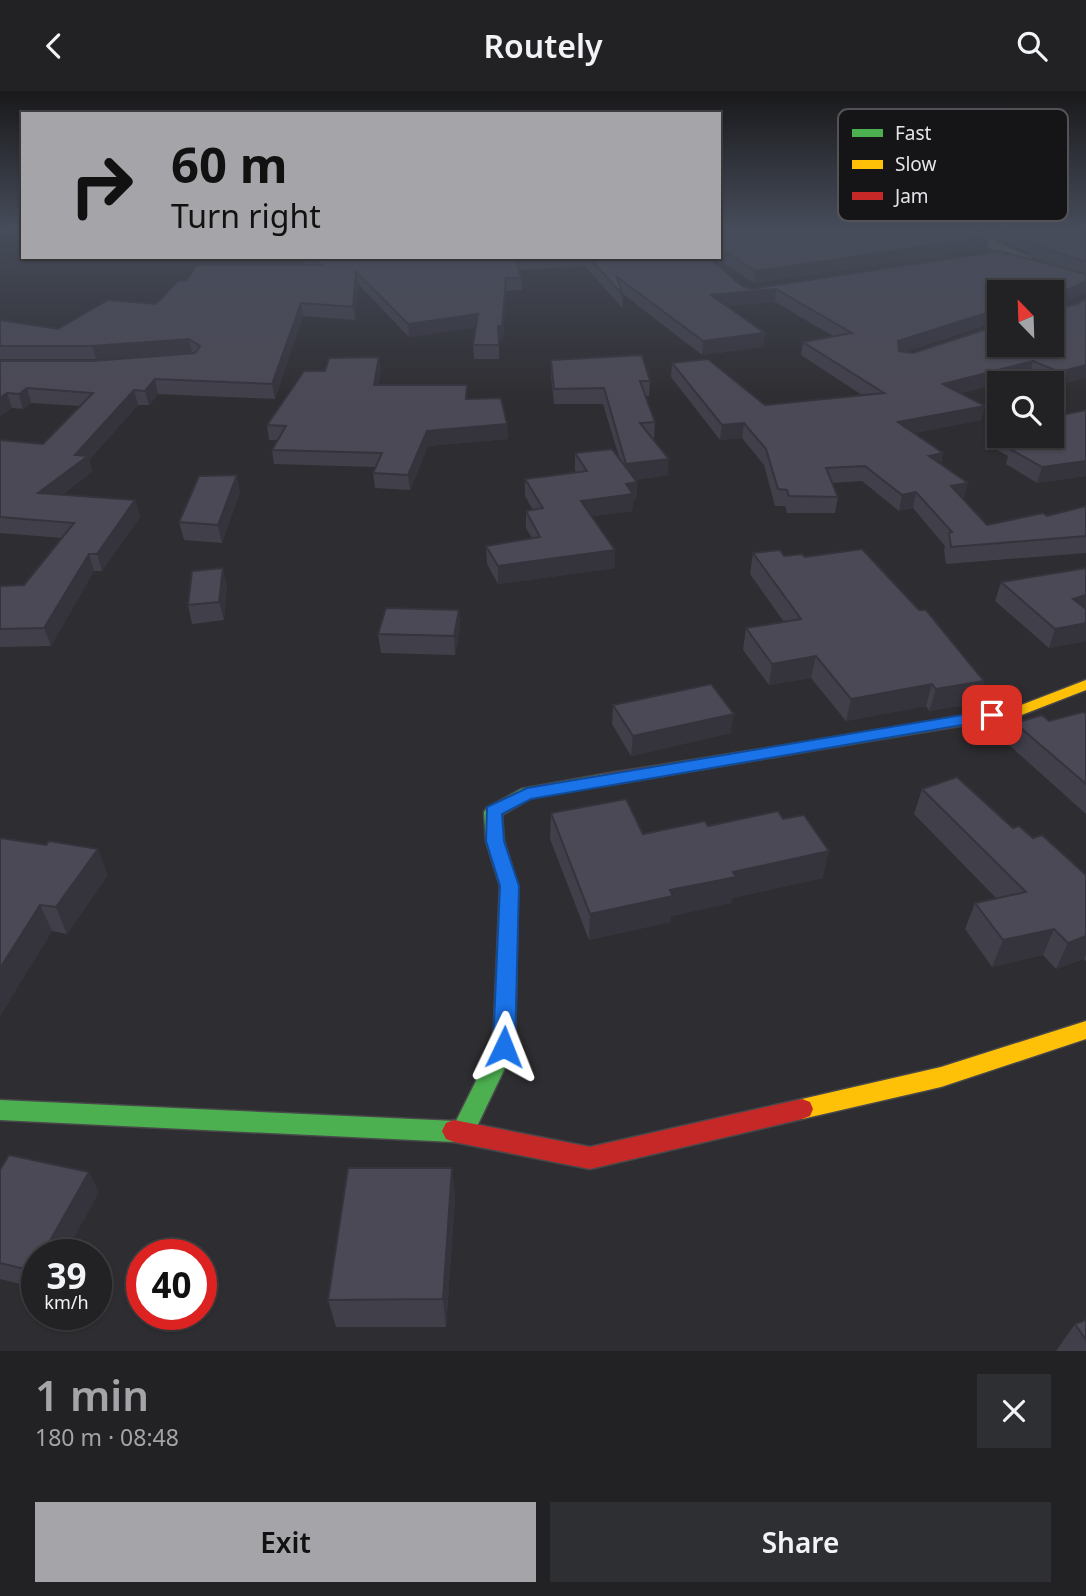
<!DOCTYPE html>
<html lang="en">
<head>
<meta charset="utf-8">
<style>
  body { margin:0; font-family:"Noto Sans",sans-serif; background:#2e2f32; color:#f1f3f6; height:100vh; display:flex; flex-direction:column; font-size:26px; white-space:nowrap }
  * { box-sizing:border-box; margin:0 }
  p { font-size:23px; color:#a2a4a7 }
  .icon { flex:none; width:38px; height:38px; fill:none; stroke:currentColor; stroke-width:2; stroke-linecap:round; stroke-linejoin:round }
  .map { position:relative; height:1260px; overflow:hidden }
  .details { display:flex; flex-direction:column; background:#222225; flex:1 }
  .details>* { flex:none }
  .guide { position:absolute; left:21px; top:21px; width:700px; height:147px; border-radius:0px; box-shadow:0 2px 5px #0004,0 0 0 2px #3f3f42; background:#a5a4a8; color:#111; overflow:hidden }
  .needle { width:46px; rotate:337deg }
  .buttons { position:absolute; left:987px; top:189px; display:grid; gap:14px }
  .buttons a { display:grid; place-items:center; width:77px; height:77px; border-radius:0px; background:#222225; box-shadow:0 2px 5px #0004,0 0 0 2px #3f3f42; font-size:35px }
  .speed { position:absolute; left:21px; top:1148px; display:flex; gap:14px; font-size:35px; font-weight:700; text-align:center }
  .speed>* { display:grid; place-content:center; width:91px; height:91px; border-radius:50%; background:#222225; box-shadow:0 2px 5px #0004,0 0 0 2px #3f3f42; line-height:1 }
  .speed small { font-size:18px; font-weight:400 }
  .speed .limit { border:10px solid #d22; background:#fff; color:#111 }
  .pin { position:absolute; display:grid; place-items:center; width:60px; height:60px; color:#fff; margin:-30px; border-radius:14px; box-shadow:0 4px 10px #0006 }
  .me { position:absolute; width:77px; margin:-38px; rotate:2deg; stroke-linejoin:round; filter:drop-shadow(0 0 5px #0008) }
  .turn { display:flex; align-items:center; gap:24px; height:147px; padding:0 35px; font-size:32px }
  .turn .icon { width:91px; height:91px; stroke-width:2.5 }
  .turn b { display:block; font-size:49px; line-height:60px }
  .round { display:grid; place-items:center; flex:none; width:74px; height:74px; border-radius:0px; background:#2e2f32 }
  .head { display:flex; align-items:center; justify-content:space-between; height:119px; padding:0 35px }
  h1 { font-size:42px; font-weight:600; line-height:52px; color:#a5a4a8 }
  .primary-button { display:flex; gap:14px; margin-top:auto; padding:14px 35px }
  .primary-button a { flex:1; height:80px; border-radius:0px; background:#a5a4a8; color:#111; font-size:28px; font-weight:600; line-height:80px; text-align:center }
  .primary-button a+a { background:#2e2f32; color:#f1f3f6 }
  header { display:flex; justify-content:space-between; align-items:center; height:91px; padding:0 35px; background:#222225; font-size:32px; font-weight:600 }
  .map>svg:first-child { display:block }
</style>
</head>
<body>
<header><svg class="icon" aria-label="back" viewBox="0 0 24 24"><path d="M15 5l-7 7 7 7"/></svg>Routely<svg class="icon" aria-label="search" viewBox="0 0 24 24"><circle cx="10" cy="10" r="6"/><path d="M15 15l6 6"/></svg></header>
<div class="map">
<svg width="1086" height="1260" viewBox="0 0 1086 1260">
  <rect width="100%" height="100%" fill="#2e2d31"/>
  <g fill="none" stroke-linecap="round" stroke-linejoin="round">
    <g stroke="#48484a" stroke-width="4">
      <path id="street" d="M 0,136 L 14,136 L 0,144 Z
        M 948,136 L 964,136 L 1030,167 L 1023,171 L 992,167 L 990,164 L 997,160 Z"/>
    </g>
    <g stroke="#48484a" stroke-width="3">
      <path id="fast" d="M 604,683 L 612,689 L 610,693 L 531,707 L 502,724 L 504,750 L 518,795 L 515,956 L 471,1048 L 454,1051 L 0,1029 L 0,1009 L 456,1030 L 493,956 L 500,795 L 486,750 L 484,721 L 487,717 L 521,698 Z"/>
    </g>
    <g stroke="#48484a" stroke-width="3">
      <path id="slow" d="M 1086,589 L 1086,599 L 1019,625 L 774,666 L 766,661 L 774,656 L 1016,616 Z
        M 1086,930 L 1086,948 L 941,996 L 802,1028 L 794,1025 L 791,1018 L 794,1011 L 802,1008 L 941,976 Z"/>
    </g>
    <g stroke="#48484a" stroke-width="3">
      <path id="jam" d="M 774,656 L 780,657 L 782,661 L 780,665 L 604,695 L 596,689 L 604,683 Z
        M 802,1008 L 810,1011 L 813,1018 L 810,1025 L 802,1028 L 590,1078 L 454,1051 L 446,1048 L 442,1040 L 446,1032 L 454,1029 L 590,1056 Z"/>
    </g>
    <use href="#street" fill="#5e5d60" fill-rule="evenodd"/>
    <use href="#fast" fill="#4caf50" fill-rule="evenodd"/>
    <use href="#slow" fill="#ffc107" fill-rule="evenodd"/>
    <use href="#jam" fill="#c62828" fill-rule="evenodd"/>
  </g>
  <path fill="#413f4a" fill-rule="evenodd" d="M 719,136 L 989,146 L 986,158 L 754,192 L 725,173 L 720,176 L 742,195 L 751,198 L 1073,180 L 1031,166 L 1029,162 L 971,136 L 1086,136 L 1086,201 L 1054,216 L 1054,218 L 1077,213 L 1086,207 L 1055,295 L 1052,293 L 1052,292 L 1049,292 L 1029,285 L 960,302 L 985,315 L 981,329 L 914,342 L 943,362 L 941,373 L 963,408 L 987,434 L 1047,425 L 1086,415 L 1086,462 L 946,473 L 944,459 L 945,455 L 913,417 L 899,420 L 862,390 L 832,392 L 838,406 L 835,422 L 787,422 L 785,415 L 775,415 L 764,374 L 742,347 L 720,349 L 671,286 L 672,272 L 765,314 L 862,304 L 801,264 L 803,251 L 833,245 L 775,211 L 727,215 L 765,242 L 763,256 L 702,264 L 623,203 L 622,217 L 585,175 L 519,179 L 521,187 L 522,199 L 506,200 L 503,248 L 499,249 L 499,268 L 474,268 L 473,254 L 476,236 L 409,246 L 358,193 L 355,229 L 303,225 L 275,308 L 158,303 L 149,314 L 138,314 L 89,369 L 92,381 L 62,404 L 135,409 L 140,426 L 102,480 L 94,480 L 51,555 L 0,556 L 0,495 L 24,494 L 62,447 L 0,442 L 0,349 L 43,353 L 80,315 L 31,312 L 23,318 L 12,317 L 0,325 L 0,270 L 92,270 L 193,262 L 96,268 L 0,268 L 0,229 L 58,238 L 156,213 L 186,190 L 306,174 L 295,166 L 442,166 L 448,170 L 450,166 L 719,166 ZM 999,201 L 1052,254 L 913,262 L 905,261 L 998,230 L 999,231 Z
    M 551,269 L 650,290 L 649,305 L 645,305 L 655,331 L 654,347 L 653,347 L 668,384 L 635,389 L 637,391 L 636,408 L 633,409 L 632,420 L 592,425 L 615,459 L 615,477 L 498,493 L 487,473 L 486,455 L 532,447 L 526,437 L 526,420 L 533,419 L 525,405 L 525,388 L 576,381 L 575,379 L 575,362 L 619,366 L 603,313 L 554,313 L 551,284 Z
    M 381,279 L 378,294 L 468,308 L 507,333 L 508,348 L 428,355 L 410,399 L 375,397 L 373,382 L 376,376 L 274,373 L 272,359 L 278,349 L 269,349 L 267,334 L 325,280 Z
    M 1086,319 L 1086,385 L 1037,392 L 1006,373 L 1008,365 L 990,355 L 994,340 L 999,338 L 999,345 L 1052,345 Z
    M 240,401 L 222,452 L 184,449 L 179,431 Z
    M 753,462 L 805,466 L 984,590 L 977,612 L 929,620 L 926,615 L 846,630 L 811,587 L 769,594 L 743,559 L 746,537 L 784,531 L 750,483 Z
    M 1086,477 L 1086,550 L 1049,557 L 995,510 L 1001,491 Z
    M 227,495 L 224,529 L 192,533 L 188,514 Z
    M 459,519 L 460,538 L 455,564 L 381,562 L 378,543 Z
    M 613,614 L 731,642 L 631,665 L 612,633 Z
    M 1086,623 L 1086,723 L 1008,653 L 1015,632 L 1049,630 Z
    M 922,698 L 1013,737 L 1033,747 L 1086,784 L 1086,870 L 1084,868 L 1056,878 L 1043,864 L 992,876 L 965,838 L 975,812 L 996,807 L 914,723 Z
    M 551,722 L 643,743 L 708,735 L 823,787 L 732,807 L 731,812 L 671,825 L 670,831 L 589,849 L 550,748 Z
    M 0,747 L 108,784 L 67,843 L 52,840 L 0,925 Z
    M 452,1077 L 455,1106 L 446,1236 L 336,1236 L 328,1209 Z
    M 0,1079 L 99,1101 L 64,1164 L 37,1164 L 37,1197 L 0,1188 Z
    M 1086,1229 L 1086,1260 L 1056,1260 L 1075,1233 Z"/>
  <path fill="#35333c" d="M 989,146 L 986,158 L 754,192 L 755,180 Z
    M 727,161 L 725,173 L 714,179 L 715,167 L 719,166 L 719,165 Z
    M 356,181 L 358,193 L 355,229 L 353,216 Z
    M 506,187 L 506,200 L 503,248 L 498,249 L 498,235 Z
    M 1086,190 L 1086,201 L 1052,217 L 1055,205 Z
    M 776,198 L 775,211 L 710,217 L 711,204 Z
    M 301,212 L 303,225 L 275,308 L 272,293 Z
    M 999,218 L 998,230 L 896,264 L 898,250 Z
    M 478,223 L 478,236 L 409,246 L 408,233 Z
    M 765,242 L 763,256 L 702,264 L 703,250 Z
    M 189,248 L 192,261 L 96,268 L 92,255 Z
    M 379,266 L 381,279 L 375,308 L 374,294 Z
    M 1033,270 L 1029,285 L 939,307 L 943,293 Z
    M 1086,274 L 1086,287 L 1055,295 L 1060,281 Z
    M 155,288 L 158,303 L 149,314 L 145,300 Z
    M 27,297 L 31,312 L 23,318 L 19,303 Z
    M 134,299 L 138,314 L 89,369 L 92,381 L 43,418 L 38,402 Z
    M 7,302 L 12,317 L 0,325 L 0,307 Z
    M 985,315 L 981,329 L 895,346 L 898,331 Z
    M 744,332 L 742,347 L 720,349 L 722,334 Z
    M 507,333 L 508,348 L 428,355 L 410,399 L 408,384 L 427,340 Z
    M 943,362 L 939,378 L 929,365 Z
    M 669,368 L 668,384 L 625,390 L 626,373 Z
    M 1086,370 L 1086,385 L 1037,392 L 1042,376 Z
    M 237,384 L 240,401 L 222,452 L 218,434 Z
    M 637,391 L 636,408 L 633,409 L 632,420 L 580,427 L 581,410 L 626,393 Z
    M 968,392 L 964,408 L 946,411 L 951,395 Z
    M 916,401 L 913,417 L 899,420 L 902,404 Z
    M 135,409 L 140,426 L 102,480 L 97,463 Z
    M 615,459 L 615,477 L 498,493 L 498,475 Z
    M 89,463 L 94,480 L 51,555 L 44,537 Z
    M 223,477 L 227,495 L 224,529 L 219,511 Z
    M 1086,504 L 1086,521 L 1073,508 Z
    M 459,519 L 460,538 L 455,564 L 454,545 Z
    M 1086,532 L 1086,550 L 1049,557 L 1055,538 Z
    M 816,565 L 811,587 L 769,594 L 772,573 Z
    M 984,590 L 977,612 L 929,620 L 936,598 Z
    M 932,593 L 926,615 L 846,630 L 851,608 Z
    M 734,623 L 731,642 L 631,665 L 633,645 Z
    M 98,758 L 108,784 L 67,843 L 56,816 Z
    M 829,760 L 823,787 L 732,807 L 731,812 L 671,825 L 670,831 L 589,849 L 590,823 L 733,781 Z
    M 40,814 L 52,840 L 0,925 L 0,877 Z
    M 1054,838 L 1043,864 L 992,876 L 1003,849 Z
    M 1086,845 L 1086,863 L 1084,868 L 1056,878 L 1068,852 Z
    M 452,1077 L 455,1106 L 446,1236 L 443,1208 Z
    M 89,1081 L 99,1101 L 64,1164 L 42,1164 Z
    M 37,1173 L 37,1185 L 33,1180 Z"/>
  <path fill="#4c4956" stroke="#35333c" stroke-width="2" fill-rule="evenodd" d="M 719,136 L 968,136 L 989,146 L 755,180 L 727,161 L 719,165 Z
    M 999,136 L 1086,136 L 1086,171 L 1034,154 L 1032,150 Z
    M 999,160 L 1086,183 L 1086,190 L 1055,205 L 1054,218 L 1077,213 L 1086,207 L 1086,274 L 1060,281 L 1033,270 L 943,293 L 985,315 L 898,331 L 943,362 L 929,365 L 968,392 L 951,395 L 987,434 L 1043,422 L 1047,425 L 1086,415 L 1086,445 L 951,456 L 949,442 L 952,441 L 916,401 L 902,404 L 865,375 L 826,377 L 838,406 L 789,405 L 787,399 L 778,398 L 766,358 L 744,332 L 722,334 L 672,272 L 708,268 L 765,314 L 884,302 L 803,251 L 852,242 L 776,198 L 711,204 L 765,242 L 703,250 L 617,186 L 623,204 L 588,166 L 716,166 L 715,167 L 714,171 L 742,195 L 751,198 ZM 999,201 L 1052,201 L 1052,254 L 999,254 L 999,234 L 913,262 L 899,260 L 898,250 L 999,218 Z
    M 310,166 L 442,166 L 448,170 L 450,166 L 526,166 L 516,167 L 521,187 L 506,187 L 502,235 L 498,235 L 499,254 L 473,254 L 478,223 L 408,233 L 356,181 L 353,216 L 301,212 L 272,293 L 155,288 L 145,300 L 134,299 L 75,364 L 88,365 L 38,402 L 135,409 L 97,463 L 89,463 L 44,537 L 0,538 L 0,495 L 24,494 L 74,432 L 0,426 L 0,349 L 43,353 L 93,302 L 27,297 L 19,303 L 7,302 L 0,307 L 0,270 L 92,270 L 195,262 L 200,255 L 189,248 L 92,255 L 0,255 L 0,229 L 58,238 L 108,209 L 156,213 L 178,190 L 186,190 L 197,174 L 321,174 Z
    M 642,264 L 650,290 L 640,290 L 655,331 L 640,332 L 669,368 L 626,373 L 604,297 L 554,298 L 551,269 Z
    M 379,266 L 374,294 L 467,294 L 466,308 L 501,307 L 507,333 L 427,340 L 408,384 L 373,382 L 382,362 L 272,359 L 286,335 L 267,334 L 304,280 L 325,280 L 329,267 Z
    M 1086,319 L 1086,370 L 1042,376 L 1010,358 L 1022,355 L 1003,345 L 1052,345 L 1052,326 Z
    M 612,358 L 637,391 L 626,393 L 633,403 L 581,410 L 615,459 L 498,475 L 486,455 L 540,446 L 526,420 L 543,417 L 525,388 L 587,380 L 575,362 Z
    M 237,384 L 218,434 L 179,431 L 199,385 Z
    M 862,458 L 919,519 L 926,519 L 984,590 L 936,598 L 932,593 L 851,608 L 816,565 L 772,573 L 746,537 L 801,528 L 753,462 L 780,459 L 784,465 L 802,463 L 805,466 Z
    M 223,477 L 219,511 L 188,514 L 192,480 Z
    M 1086,477 L 1086,504 L 1073,508 L 1086,518 L 1086,532 L 1055,538 L 1001,491 Z
    M 386,517 L 459,519 L 454,545 L 378,543 Z
    M 711,593 L 734,623 L 633,645 L 613,614 Z
    M 1083,621 L 1086,623 L 1086,693 L 1015,632 L 1042,624 L 1049,630 Z
    M 957,686 L 1013,737 L 1019,735 L 1033,747 L 1042,744 L 1086,784 L 1086,845 L 1068,852 L 1054,838 L 1003,849 L 975,812 L 1026,801 L 922,698 Z
    M 626,708 L 643,743 L 705,730 L 708,735 L 778,720 L 783,728 L 804,724 L 829,760 L 733,781 L 736,786 L 670,799 L 673,805 L 590,823 L 551,722 Z
    M 0,747 L 46,754 L 49,750 L 98,758 L 56,816 L 40,814 L 0,877 Z
    M 9,1064 L 89,1081 L 42,1164 L 37,1164 L 37,1173 L 33,1180 L 0,1172 L 0,1079 Z
    M 348,1077 L 452,1077 L 443,1208 L 328,1209 Z
    M 1086,1229 L 1086,1249 L 1075,1233 Z"/>
  <linearGradient id="sky" x2="0" y2="1"><stop stop-color="#19191b"/><stop offset="0.44" stop-color="#464c5a"/><stop offset="1" stop-color="#464c5a" stop-opacity="0"/></linearGradient>
  <rect width="1086" height="312" fill="url(#sky)"/>
  <path fill="#1a73e8" stroke="#114b97" stroke-width="2" d="M 992,619 L 1000,624 L 997,628 L 531,708 L 502,723 L 504,750 L 519,795 L 515,956 L 512,962 L 504,965 L 496,962 L 493,956 L 500,795 L 486,750 L 487,716 L 527,697 Z"/>
  <rect x="838" y="18" width="230" height="112" rx="10" fill="#151518" stroke="#535356" stroke-width="2"/>
  <rect x="852" y="38" width="31" height="8" fill="#4caf50"/>
  <rect x="852" y="69" width="31" height="9" fill="#ffc107"/>
  <rect x="852" y="101" width="31" height="8" fill="#c62828"/>
  <g font-size="19" fill="#e5e4e8">
    <text x="895" y="49">Fast</text>
    <text x="895" y="80">Slow</text>
    <text x="895" y="112">Jam</text>
  </g>
</svg>
<div class="buttons">
<a><svg class="needle" viewBox="-14 -14 28 28"><path d="M0-13l5 13h-10z" fill="#e53935"/><path d="M0 13l5-13h-10z" fill="#a2a4a7"/></svg></a>
<a><svg class="icon" aria-label="search" viewBox="0 0 24 24"><circle cx="10" cy="10" r="6"/><path d="M15 15l6 6"/></svg></a>
</div>
<div class="speed"><div>39<small>km/h</small></div><div class="limit">40</div></div>
<div class="pin" style="left:992px;top:624px;background:#d93025"><svg class="icon" aria-label="arrive" viewBox="0 0 24 24"><path d="M6 21V4h12l-3 4 3 4H6"/></svg></div>
<svg class="me" style="left:504px;top:956px" viewBox="-20 -20 40 40"><path d="M0-17L14 15 0 8-14 15z" fill="#1a73e8" stroke="#fff" stroke-width="4"/></svg>
<div class="guide">
<div class="turn"><svg class="icon" aria-label="right" viewBox="0 0 24 24"><path d="M7 20v-9h11M14 6l5 5-5 5"/></svg><div><b>60 m</b>Turn right</div></div>
</div>
</div>
<section class="details">
<div class="head"><div><h1>1 min</h1><p>180 m · 08:48</p></div><a class="round"><svg class="icon" aria-label="close" viewBox="0 0 24 24"><path d="M6 6l12 12M18 6L6 18"/></svg></a></div>
<div class="primary-button"><a>Exit</a><a>Share</a></div>
</section>
</body>
</html>
